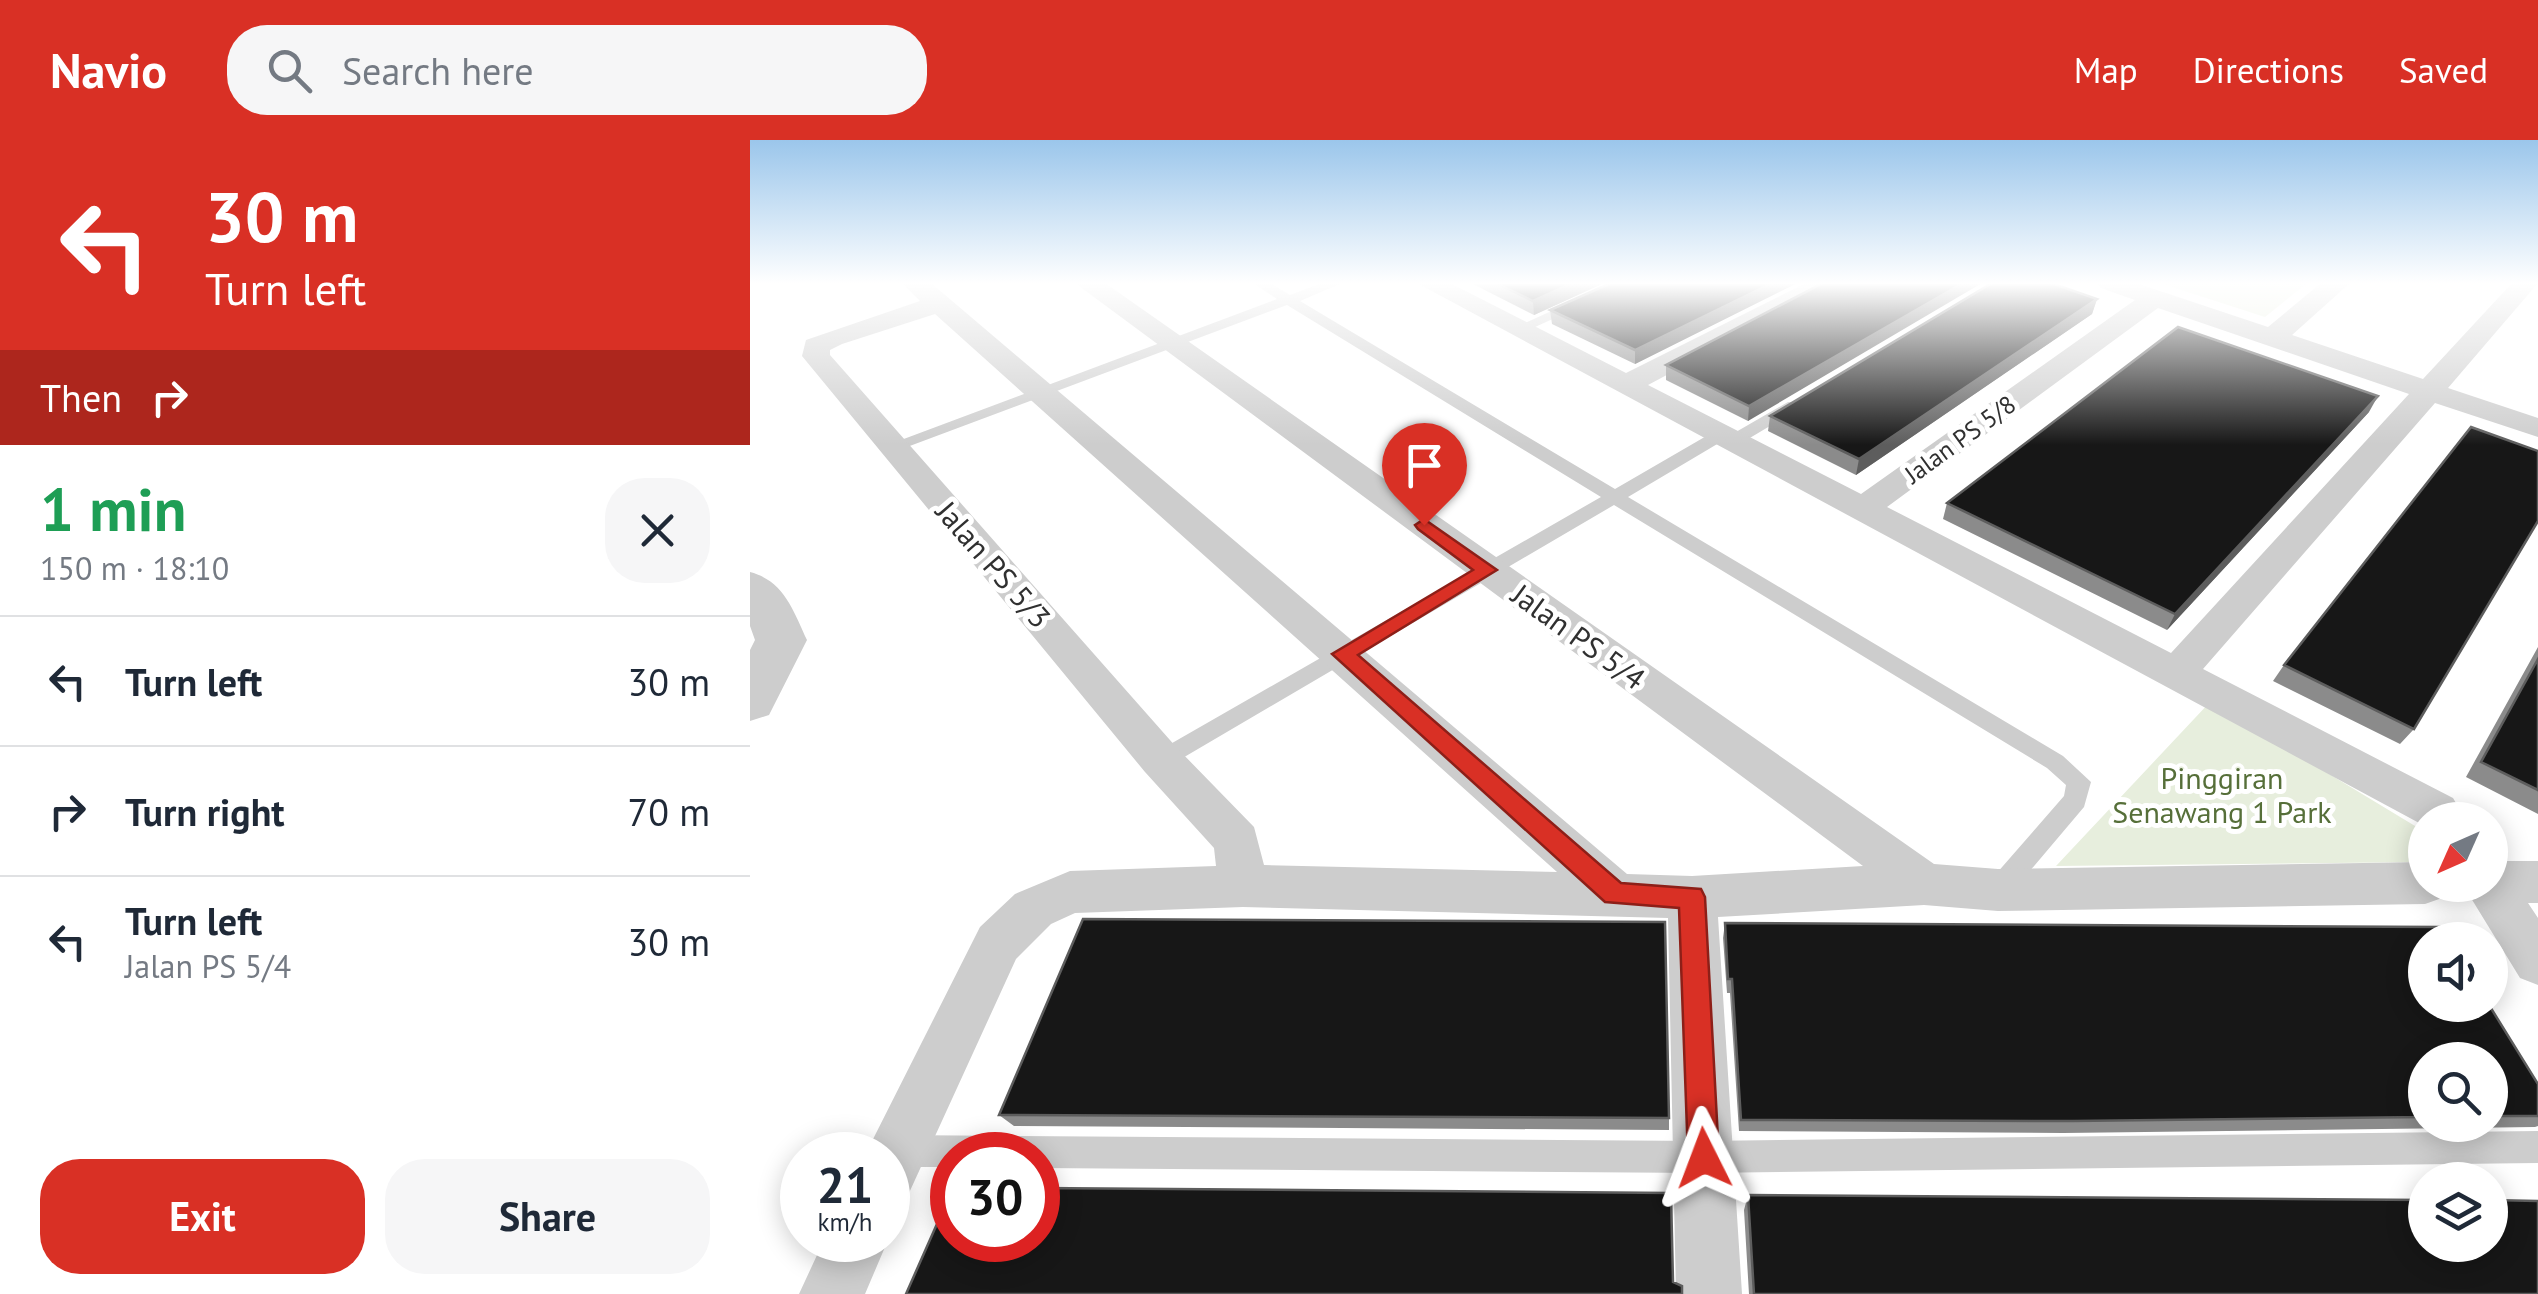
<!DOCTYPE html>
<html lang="en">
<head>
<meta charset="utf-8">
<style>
  body { margin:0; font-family:"PT Sans",sans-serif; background:#f6f6f7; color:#1f2937; height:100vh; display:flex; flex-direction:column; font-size:38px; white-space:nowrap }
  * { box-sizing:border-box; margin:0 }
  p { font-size:32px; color:#747a83 }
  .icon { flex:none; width:55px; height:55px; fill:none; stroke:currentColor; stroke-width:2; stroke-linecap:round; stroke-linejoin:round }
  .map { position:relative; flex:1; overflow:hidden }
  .drawer { display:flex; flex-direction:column; background:#fff; width:750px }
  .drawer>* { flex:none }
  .banner { background:#d93025; color:#fff; overflow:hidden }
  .needle { width:65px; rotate:225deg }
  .buttons { position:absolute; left:1658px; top:662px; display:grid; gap:20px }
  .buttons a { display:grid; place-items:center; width:100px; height:100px; border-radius:50%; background:#fff; box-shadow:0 5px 25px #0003; font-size:50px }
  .speed { position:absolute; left:30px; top:992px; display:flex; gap:20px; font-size:50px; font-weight:700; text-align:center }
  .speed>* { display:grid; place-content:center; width:130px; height:130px; border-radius:50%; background:#fff; box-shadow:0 5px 25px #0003; line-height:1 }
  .speed small { font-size:25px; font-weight:400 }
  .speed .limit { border:15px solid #d22; background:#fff; color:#111 }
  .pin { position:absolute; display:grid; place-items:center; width:85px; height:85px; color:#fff; margin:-102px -42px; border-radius:50% 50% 50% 0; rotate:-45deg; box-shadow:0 0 10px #0007 }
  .pin .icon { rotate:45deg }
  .me { position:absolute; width:110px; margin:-55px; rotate:357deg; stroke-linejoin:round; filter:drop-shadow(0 0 8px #0008) }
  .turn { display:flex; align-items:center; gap:35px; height:210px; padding:0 40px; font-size:45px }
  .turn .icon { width:130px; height:130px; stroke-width:2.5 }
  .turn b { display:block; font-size:70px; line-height:85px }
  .then { display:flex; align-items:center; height:95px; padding:0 40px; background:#0003; gap:20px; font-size:38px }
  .round { display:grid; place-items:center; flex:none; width:105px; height:105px; border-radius:40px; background:#f6f6f7 }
  .head { display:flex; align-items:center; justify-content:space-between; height:170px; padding:0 40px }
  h1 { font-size:60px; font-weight:800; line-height:75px; color:#1e9e55 }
  .primary-button { display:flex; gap:20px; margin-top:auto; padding:20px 40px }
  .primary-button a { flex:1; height:115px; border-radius:40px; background:#d93025; color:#fff; font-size:40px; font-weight:800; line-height:115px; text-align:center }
  .primary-button a+a { background:#f6f6f7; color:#1f2937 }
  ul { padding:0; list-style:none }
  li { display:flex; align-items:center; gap:30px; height:130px; padding:0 40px; border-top:2px solid #e0e1e3 }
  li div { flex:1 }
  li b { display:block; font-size:38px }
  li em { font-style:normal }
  header { display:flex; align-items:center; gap:60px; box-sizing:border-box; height:140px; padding:0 50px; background:#d93025; color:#fff }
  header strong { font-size:48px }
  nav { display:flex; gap:55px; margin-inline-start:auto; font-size:35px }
  .search { width:700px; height:90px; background:#f6f6f7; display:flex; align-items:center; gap:25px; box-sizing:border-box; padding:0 35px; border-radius:40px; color:#747a83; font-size:38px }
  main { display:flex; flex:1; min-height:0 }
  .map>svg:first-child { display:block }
</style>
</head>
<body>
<header>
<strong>Navio</strong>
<div class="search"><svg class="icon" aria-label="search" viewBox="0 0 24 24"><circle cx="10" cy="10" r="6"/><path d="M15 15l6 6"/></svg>Search here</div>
<nav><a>Map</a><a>Directions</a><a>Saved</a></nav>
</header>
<main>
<section class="drawer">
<div class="banner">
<div class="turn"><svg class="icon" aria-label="left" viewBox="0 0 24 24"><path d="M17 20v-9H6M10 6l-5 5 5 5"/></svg><div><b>30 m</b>Turn left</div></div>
<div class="then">Then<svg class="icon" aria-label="right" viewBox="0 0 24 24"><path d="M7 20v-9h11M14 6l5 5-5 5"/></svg></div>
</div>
<div class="head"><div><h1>1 min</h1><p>150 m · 18:10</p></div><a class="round"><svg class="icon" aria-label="close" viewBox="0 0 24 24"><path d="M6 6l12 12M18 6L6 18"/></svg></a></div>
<ul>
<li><svg class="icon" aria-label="left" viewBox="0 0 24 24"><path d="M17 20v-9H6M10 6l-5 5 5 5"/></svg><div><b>Turn left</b></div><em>30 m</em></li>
<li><svg class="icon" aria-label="right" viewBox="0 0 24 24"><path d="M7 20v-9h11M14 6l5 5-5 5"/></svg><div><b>Turn right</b></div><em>70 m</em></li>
<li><svg class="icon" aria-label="left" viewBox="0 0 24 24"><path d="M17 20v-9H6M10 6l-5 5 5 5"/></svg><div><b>Turn left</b><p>Jalan PS 5/4</p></div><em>30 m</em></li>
</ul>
<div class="primary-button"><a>Exit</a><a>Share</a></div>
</section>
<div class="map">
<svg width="1788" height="1154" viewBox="0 0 1788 1154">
  <rect width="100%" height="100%" fill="#fff"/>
  <path fill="#e7eedd" d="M 1410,143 L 1557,143 L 1515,177 Z
    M 1460,562 L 1675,692 L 1675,722 L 1306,726 Z"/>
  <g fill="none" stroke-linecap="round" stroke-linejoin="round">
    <path fill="#cdcdcd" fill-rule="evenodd" d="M 503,143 L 520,143 L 540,155 L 572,143 L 592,143 L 550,161 L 865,349 L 965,291 L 977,291 L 979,296 L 1038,262 L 1050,262 L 1050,268 L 988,305 L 976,305 L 974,300 L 878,357 L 1313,616 L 1341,642 L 1334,667 L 1257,758 L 1248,761 L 1239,758 L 1235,750 L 1239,742 L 1314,656 L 1316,645 L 1297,628 L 864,365 L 419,626 L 403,626 L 399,620 L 403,614 L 851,357 L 537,165 L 149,310 L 137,310 L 135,306 L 527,159 Z
      M 863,143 L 882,143 L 774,192 L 762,189 Z
      M 1788,991 L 1788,1023 L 953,1033 L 288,1028 L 288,1015 L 202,1015 L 202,1027 L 147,1027 L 138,1023 L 138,1015 L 131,1011 L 136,1000 L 147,995 L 953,1001 Z"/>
    <path fill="#cdcdcd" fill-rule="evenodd" d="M 152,143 L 181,143 L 877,734 L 942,736 L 1113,726 L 325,143 L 355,143 L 1184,724 L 1248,729 L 1675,722 L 1675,745 L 1699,745 L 1692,758 L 1675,764 L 1248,771 L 1174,765 L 968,777 L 992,1154 L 926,1154 L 918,778 L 493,767 L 325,773 L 301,784 L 266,819 L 159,1053 L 138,1062 L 138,1015 L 115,1015 L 230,787 L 265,754 L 320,731 L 466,726 L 464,708 L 395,632 L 52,216 L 56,200 L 170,161 ZM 185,174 L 807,732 L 514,725 L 504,687 L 427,608 L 80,215 L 80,210 L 92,204 Z
      M 667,143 L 700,143 L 876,233 L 1056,143 L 1089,143 L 898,245 L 1111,354 L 1385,160 L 1351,148 L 1347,143 L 1386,143 L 1518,187 L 1571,143 L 1600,143 L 1542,195 L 1673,239 L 1762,143 L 1788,143 L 1698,248 L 1788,278 L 1788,297 L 1685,263 L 1453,529 L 1703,658 L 1716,680 L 1675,680 L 1675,691 L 1671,684 ZM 1408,168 L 1659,254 L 1421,513 L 1137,367 Z
      M 1740,721 L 1788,721 L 1788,763 L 1778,763 L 1788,778 L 1788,845 L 1770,838 L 1713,745 L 1740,745 Z
      M 138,1098 L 138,1100 L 115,1154 L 49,1154 L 74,1100 Z"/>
    <path fill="#cdcdcd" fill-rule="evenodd" d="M 0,432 C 34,441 43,470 57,500 L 19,575 L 0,581 L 0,510 L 5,500 L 0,486 Z"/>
  </g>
  <path fill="#8b8b8b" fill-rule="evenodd" d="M 721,143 L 854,143 L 784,175 Z
    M 861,143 L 1047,143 L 885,224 L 802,184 L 800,170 Z
    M 1073,143 L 998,281 L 916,240 L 916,225 Z
    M 1347,159 L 1342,174 L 1106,335 L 1018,291 L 1020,276 Z
    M 1619,272 L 1417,490 L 1193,379 L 1197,363 Z
    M 1788,507 L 1788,674 L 1716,637 Z
    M 1534,525 L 1664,589 L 1650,604 L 1523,541 Z
    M 975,783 L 1691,787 L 1699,800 L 1675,800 L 1675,865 L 1739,865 L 1788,944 L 1788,986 L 1785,987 L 1313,993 L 989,991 L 980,853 L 977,853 L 973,798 ZM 1675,920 L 1740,920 L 1740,985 L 1675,985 Z
    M 249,975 L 919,978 L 919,990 L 264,986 Z
    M 998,1055 L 1788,1154 L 999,1154 L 994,1070 Z"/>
  <path fill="#5d5d5d" d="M 823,143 L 854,143 L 784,175 L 783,161 Z
    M 1022,143 L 1047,143 L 885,224 L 885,210 Z
    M 1213,143 L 1232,143 L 998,281 L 999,266 Z
    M 1347,159 L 1342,174 L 1106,335 L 1109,319 Z
    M 1628,256 L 1619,272 L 1417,490 L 1425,474 Z"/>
  <path fill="#171717" stroke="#5d5d5d" stroke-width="2.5" d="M 746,143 L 823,143 L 783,161 Z
    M 861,143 L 1022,143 L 885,210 L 800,170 Z
    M 1073,143 L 1213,143 L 999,266 L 916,225 Z
    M 1242,143 L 1301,143 L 1347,159 L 1109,319 L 1020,276 Z
    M 1428,187 L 1628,256 L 1425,474 L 1197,363 Z
    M 1721,287 L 1788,311 L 1788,381 L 1664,589 L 1534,525 Z
    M 1788,519 L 1788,650 L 1731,622 Z
    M 333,779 L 915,782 L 919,978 L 249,975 Z
    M 975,783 L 1691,787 L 1699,800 L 1675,800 L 1675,865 L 1739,865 L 1788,944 L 1788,976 L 1740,976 L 1740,920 L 1675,920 L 1675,977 L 1323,981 L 991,980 L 982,839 L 978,839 Z
    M 288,1048 L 921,1053 L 923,1142 L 932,1146 L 932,1154 L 156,1154 L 202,1050 L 202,1100 L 288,1100 Z
    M 998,1055 L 1675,1060 L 1675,1105 L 1740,1105 L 1740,1060 L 1788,1061 L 1788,1154 L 1004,1154 Z"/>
  <linearGradient id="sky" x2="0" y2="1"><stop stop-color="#9bc6eb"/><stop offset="0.47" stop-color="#fff"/><stop offset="1" stop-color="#fff" stop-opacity="0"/></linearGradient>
  <rect width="1788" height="305" fill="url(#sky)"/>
  <path fill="#d93025" stroke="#8d1f18" stroke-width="2.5" d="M 674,379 L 747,430 L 608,515 L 871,743 L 951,749 L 955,757 L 969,1018 L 965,1029 L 954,1033 L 942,1029 L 938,1018 L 929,768 L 855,762 L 582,514 L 723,430 L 668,389 L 665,385 Z"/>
  <g text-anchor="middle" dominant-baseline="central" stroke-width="10" stroke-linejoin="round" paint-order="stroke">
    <g font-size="25" fill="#303030" stroke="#fff">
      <text transform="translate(1210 299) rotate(-36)">Jalan PS 5/8</text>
    </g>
    <g font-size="30" fill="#303030" stroke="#fff">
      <text transform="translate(244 424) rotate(49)">Jalan PS 5/3</text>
      <text transform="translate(829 496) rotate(36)">Jalan PS 5/4</text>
    </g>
    <g font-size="30" fill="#566f39" stroke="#fff">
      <text x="1472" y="637">Pinggiran<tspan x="1472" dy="34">Senawang 1 Park</tspan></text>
    </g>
  </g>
</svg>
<div class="buttons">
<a><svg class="needle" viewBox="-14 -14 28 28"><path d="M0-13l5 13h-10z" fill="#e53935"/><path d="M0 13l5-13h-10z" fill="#747a83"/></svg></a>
<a><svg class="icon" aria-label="sound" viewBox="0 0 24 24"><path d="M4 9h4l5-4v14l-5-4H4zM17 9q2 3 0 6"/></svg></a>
<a><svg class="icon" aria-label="search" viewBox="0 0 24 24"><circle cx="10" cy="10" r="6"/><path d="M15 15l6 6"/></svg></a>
<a><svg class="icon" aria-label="layers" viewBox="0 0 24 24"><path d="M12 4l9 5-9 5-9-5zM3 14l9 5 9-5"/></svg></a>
</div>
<div class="speed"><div>21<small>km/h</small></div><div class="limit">30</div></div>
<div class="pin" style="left:674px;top:385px;background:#d93025"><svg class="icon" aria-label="arrive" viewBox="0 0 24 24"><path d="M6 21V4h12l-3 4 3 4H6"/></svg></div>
<svg class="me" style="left:954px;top:1018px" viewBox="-20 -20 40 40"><path d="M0-17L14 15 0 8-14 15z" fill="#d93025" stroke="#fff" stroke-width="4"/></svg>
</div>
</main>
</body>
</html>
